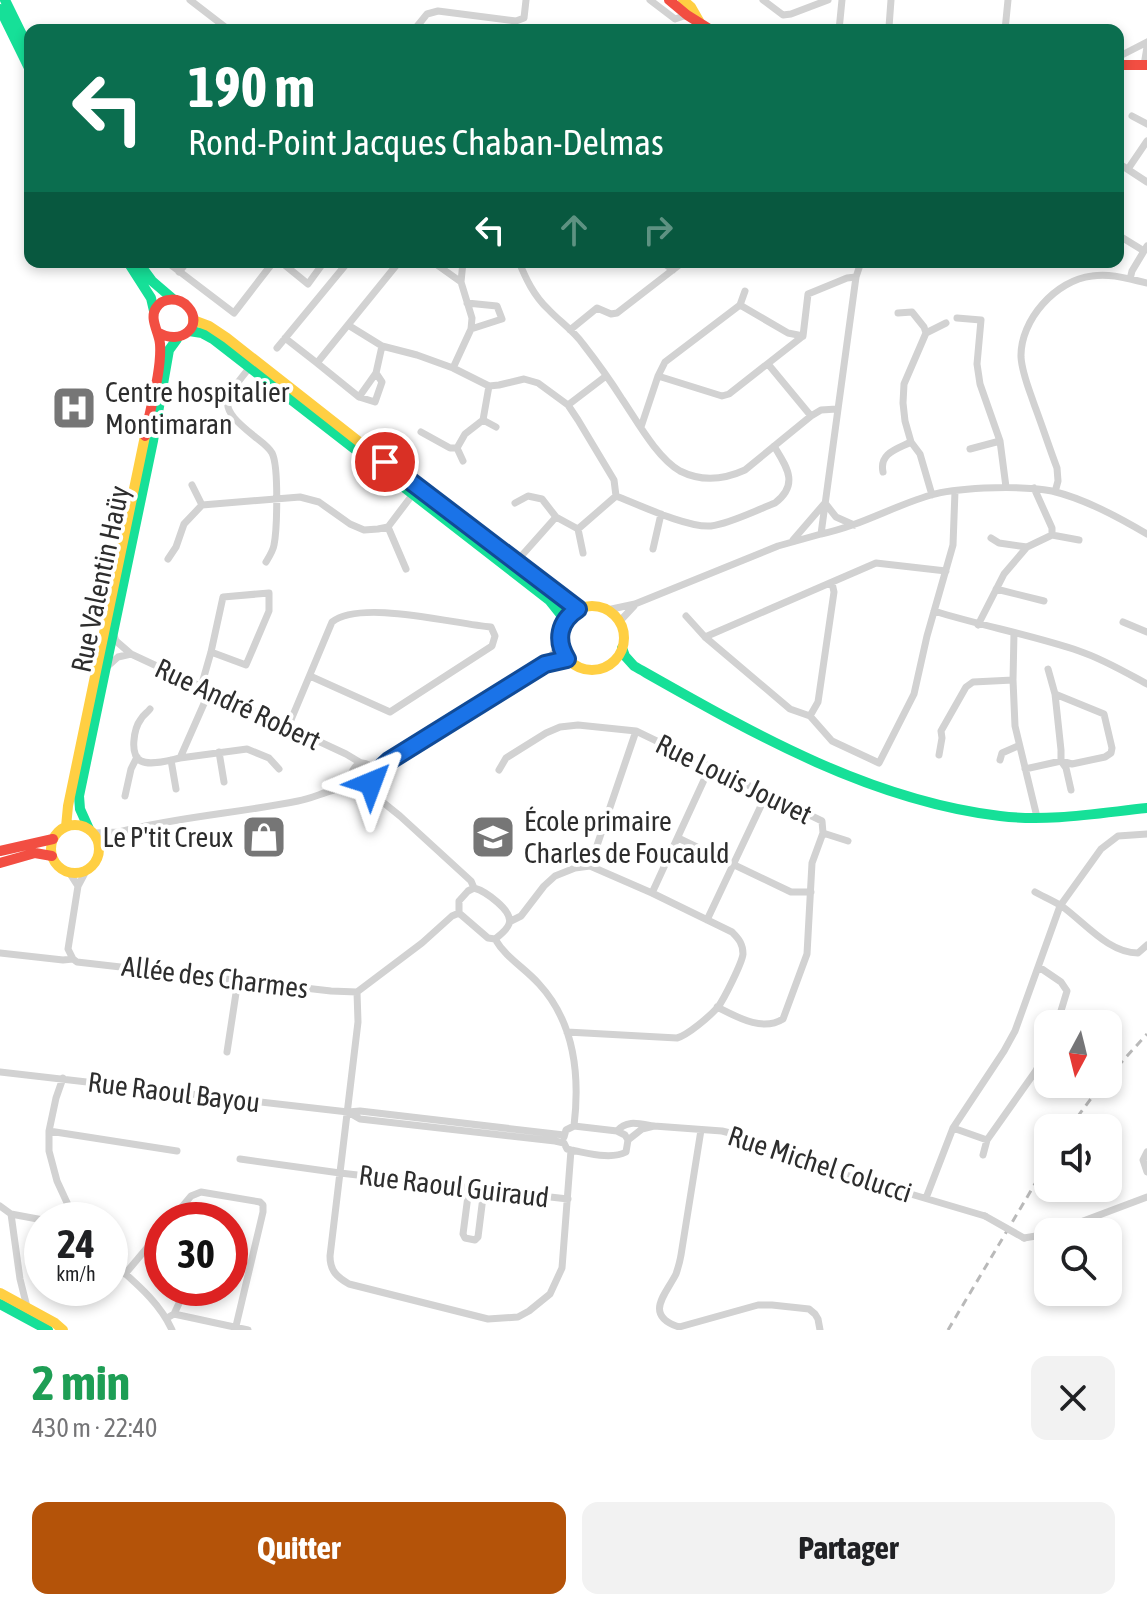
<!DOCTYPE html>
<html lang="fr">
<head>
<meta charset="utf-8">
<style>
  body { margin:0; font-family:"Asap Condensed",sans-serif; background:#f2f2f2; color:#202124; height:100vh; display:flex; flex-direction:column; font-size:30px; white-space:nowrap }
  * { box-sizing:border-box; margin:0 }
  p { font-size:26px; color:#757577 }
  .icon { flex:none; width:44px; height:44px; fill:none; stroke:currentColor; stroke-width:2; stroke-linecap:round; stroke-linejoin:round }
  .map { position:relative; height:1330px; overflow:hidden }
  .drawer { display:flex; flex-direction:column; background:#fff; flex:1 }
  .drawer>* { flex:none }
  .guide { position:absolute; left:24px; top:24px; width:1100px; height:244px; border-radius:16px; box-shadow:0 4px 12px #0003; background:#0b6e4f; color:#fff; overflow:hidden }
  .needle { width:52px; rotate:187deg }
  .controls { position:absolute; left:1034px; top:1010px; display:grid; gap:16px }
  .controls a { display:grid; place-items:center; width:88px; height:88px; border-radius:16px; background:#fff; box-shadow:0 4px 12px #0003; font-size:40px }
  .speed { position:absolute; left:24px; top:1202px; display:flex; gap:16px; font-size:40px; font-weight:700; text-align:center }
  .speed>* { display:grid; place-content:center; width:104px; height:104px; border-radius:50%; background:#fff; box-shadow:0 4px 12px #0003; line-height:1 }
  .speed small { font-size:20px; font-weight:400 }
  .speed .limit { border:12px solid #d22; background:#fff; color:#111 }
  .pin { position:absolute; display:grid; place-items:center; width:68px; height:68px; color:#fff; margin:-34px; border:4px solid #fff; border-radius:50%; box-shadow:0 2px 8px #0007 }
  .me { position:absolute; width:88px; margin:-44px; rotate:44deg; stroke-linejoin:round; filter:drop-shadow(0 0 6px #0008) }
  .turn { display:flex; align-items:center; gap:28px; height:168px; padding:0 32px; font-size:36px }
  .turn .icon { width:104px; height:104px; stroke-width:2.5 }
  .turn b { display:block; font-size:56px; line-height:68px }
  .lanes { display:flex; align-items:center; height:76px; padding:0 32px; background:#0003; justify-content:center; gap:40px; direction:ltr }
  .lanes .off { opacity:.35 }
  .round { display:grid; place-items:center; flex:none; width:84px; height:84px; border-radius:16px; background:#f2f2f2 }
  .summary { display:flex; align-items:center; justify-content:space-between; height:136px; padding:0 32px }
  h1 { font-size:48px; font-weight:700; line-height:60px; color:#1e9e55 }
  .button { display:flex; gap:16px; margin-top:auto; padding:16px 32px }
  .button a { flex:1; height:92px; border-radius:16px; background:#b45309; color:#fff; font-size:32px; font-weight:700; line-height:92px; text-align:center }
  .button a+a { background:#f2f2f2; color:#202124 }
  .map>svg:first-child { display:block }
</style>
</head>
<body>
<div class="map">
<svg width="1147" height="1330" viewBox="0 0 1147 1330">
  <rect width="100%" height="100%" fill="#fff"/>
  <g fill="none" stroke-linecap="round" stroke-linejoin="round">
    <path stroke="#d2d2d2" stroke-width="7" d="M 190,0 L 229,30
      M 650,0 L 675,19 L 687,15
      M 763,0 L 783,15 L 791,14 L 828,0
      M 889,27 L 891,0
      M 414,30 L 427,14 L 438,11 L 516,21 L 524,18 L 526,0
      M 839,30 L 842,0
      M 1005,30 L 1008,0
      M 1118,57 L 1147,42
      M 1144,65 L 1147,47
      M 1132,116 L 1147,124
      M 1118,163 L 1147,182
      M 1128,169 L 1147,141
      M 1118,235 L 1144,251
      M 167,262 L 234,313 L 271,265 L 276,262
      M 281,262 L 308,284 L 324,262
      M 433,262 L 461,282 L 472,318 L 471,329 L 453,368
      M 519,262 C 526,279 534,296 548,309 C 559,321 573,330 583,344 C 597,362 610,380 622,399 C 637,421 657,458 680,471 C 702,482 723,480 745,470 L 811,416 L 821,410 L 837,409
      M 662,262 L 673,270
      M 179,272 L 187,262
      M 1130,279 L 1132,271 L 1147,246
      M 461,282 L 463,262
      M 467,303 L 497,306 L 502,319 L 471,329
      M 740,305 L 788,333 L 803,336
      M 898,313 L 912,312 L 924,327 L 926,333 L 904,384 L 903,403 L 905,421 L 911,442 L 920,454 L 932,495
      M 957,318 L 981,320 L 977,364 L 980,384 L 1000,441 L 1006,487
      M 348,325 L 382,346 L 417,355 L 453,368 L 489,386 L 499,385 L 524,379 L 538,383 L 568,405 L 578,420 L 614,480 L 616,496 C 639,505 688,528 711,526 C 729,524 757,510 775,503 C 800,484 786,466 774,446
      M 570,330 L 597,308 L 611,314 L 617,313 L 683,262
      M 926,333 L 946,323
      M 285,338 L 317,363
      M 277,348 L 348,262
      M 768,364 L 811,416
      M 250,367 C 222,402 217,406 254,436 C 260,441 268,446 272,453 C 279,466 277,530 274,545 C 273,551 269,557 266,562
      M 376,373 L 382,382 L 375,402 L 359,397 L 317,363 L 399,262
      M 658,376 L 722,396 L 729,394 L 803,336 L 808,294 L 847,278 L 856,277
      M 359,397 L 376,373 L 382,346
      M 568,405 L 606,376
      M 483,420 L 496,427
      M 641,427 L 658,376 L 665,362 L 740,305 L 745,291
      M 421,432 L 450,448 L 457,448 L 465,434 L 483,420 L 489,386
      M 457,448 L 463,461
      M 970,449 L 1000,441
      M 883,472 C 879,453 897,449 911,442
      M 192,485 L 202,505
      M 1055,492 L 1058,481 L 1057,468 C 1049,447 1042,425 1034,404 C 1029,389 1022,373 1021,357 C 1020,320 1056,280 1092,276 C 1111,273 1129,279 1147,283
      M 515,503 L 528,496 L 542,499 L 556,517
      M 825,503 L 836,517 L 854,525
      M 388,527 L 406,569
      M 578,529 L 583,553
      M 821,534 C 860,526 893,506 931,495 C 948,490 967,489 985,488 C 1008,487 1030,487 1052,491 C 1085,499 1118,517 1147,534
      M 1052,535 L 1079,540
      M 991,538 L 999,543 L 1027,547
      M 793,540 L 824,504
      M 653,549 L 661,514
      M 168,559 L 176,547 L 184,524 L 202,505 L 300,497 L 319,502 L 350,524 L 364,530 L 378,529 L 388,527 L 413,494
      M 516,562 L 556,517 L 578,529 L 616,496
      M 996,589 L 1044,601
      M 607,610 L 635,604 L 778,546 L 821,534 L 856,277 L 861,262
      M 934,611 C 982,626 1032,635 1079,651 C 1103,659 1125,672 1147,684
      M 686,616 L 705,637 L 790,709 L 810,716 L 818,702 L 834,592 L 832,583
      M 619,622 L 634,606
      M 1123,622 L 1147,632
      M 978,625 L 1004,574 L 1027,547 L 1052,535 L 1052,528 L 1034,488
      M 1014,633 L 1013,680 L 1015,726 L 1037,817
      M 705,637 L 876,563 L 946,571
      M 131,654 L 346,754 L 361,763
      M 545,664 L 567,659
      M 108,666 L 118,657 L 131,654 L 116,641 L 113,633
      M 201,687 L 211,652 L 223,597 L 269,593 L 269,611 L 246,665 L 211,652
      M 1055,694 L 1061,750 L 1061,761 L 1066,768 L 1071,790
      M 150,709 C 147,713 143,715 141,719 C 134,728 129,755 141,761 C 151,766 170,760 180,758 L 210,690
      M 810,716 L 832,741 L 879,763 L 914,694 L 927,636 L 953,545 L 955,491
      M 288,727 L 332,622 C 361,599 454,624 491,627 L 495,636 L 492,646 L 390,712 L 310,676
      M 219,752 L 224,782
      M 939,755 L 942,738 L 941,731 L 966,687 L 973,682 L 1013,680
      M 180,758 L 247,749 L 269,758 L 279,769
      M 171,760 L 176,789
      M 1000,760 L 1002,753 L 1018,746
      M 1025,769 L 1061,761 L 1072,764 L 1105,757 L 1111,753 L 1112,748 L 1104,714 L 1055,694 L 1048,669
      M 499,770 L 506,758 L 546,733 L 560,727 L 578,725 L 636,731 L 822,821 L 823,833 L 812,863 L 807,954 L 783,1019 C 762,1032 737,1017 717,1007
      M 375,774 L 389,761 L 545,664 L 560,644
      M 351,777 C 352,768 359,759 369,765 C 375,769 375,787 380,796
      M 364,787 L 400,816 L 471,881 L 474,888
      M 125,796 L 131,769 L 137,757
      M 94,833 L 119,832 C 177,817 239,813 298,801 C 310,799 322,793 334,790 C 348,786 366,791 374,779
      M 823,833 L 848,841
      M 678,838 L 791,892 L 811,892
      M 100,846 L 117,834
      M 590,866 L 636,731
      M 69,872 L 78,886
      M 474,888 L 468,891 L 459,901 L 459,913 L 488,938 L 495,939
      M 474,888 C 485,891 514,911 509,924 C 507,930 500,935 495,939
      M 1035,892 C 1044,897 1054,901 1063,907 C 1086,924 1109,953 1138,953 L 1147,945
      M 652,893 L 710,767
      M 459,913 L 452,916 L 422,943 L 357,992 L 358,1022 L 330,1256 C 330,1271 337,1277 349,1284 L 488,1319 L 518,1317 L 529,1311 L 550,1294 L 562,1268 L 571,1150
      M 707,920 L 767,793
      M 511,921 L 521,916 L 544,886 L 555,876 L 575,868 L 590,866 L 652,893 L 732,932 C 739,939 743,944 743,954 C 742,963 724,999 718,1007 C 710,1016 688,1035 677,1038 L 567,1032
      M 495,939 C 506,958 525,968 539,984 C 575,1023 580,1076 574,1126
      M 0,953 L 63,960 L 73,959 L 77,962 L 331,991 L 357,992
      M 73,959 L 68,949 L 78,886 L 86,871
      M 1039,967 L 1061,982 L 1067,991 L 1057,1024
      M 227,1052 L 238,980
      M 0,1072 L 348,1112 L 360,1111 L 564,1135
      M 63,1078 L 56,1098 L 49,1131 L 49,1151 L 57,1181 L 75,1220
      M 348,1112 L 360,1119 L 555,1141 L 564,1143 L 567,1149 L 571,1150 C 588,1153 611,1160 626,1152 L 628,1140
      M 654,1126 L 722,1131 L 738,1135 L 761,1150 L 788,1156 L 843,1174 L 985,1216
      M 953,1128 L 987,1140
      M 701,1130 L 681,1255 C 680,1261 678,1268 676,1274 C 666,1294 643,1315 679,1327 L 758,1305 L 772,1305 L 809,1309 L 815,1314 L 818,1319 L 820,1330
      M 49,1131 L 177,1151
      M 617,1131 C 627,1119 640,1124 654,1126 L 642,1129 L 628,1140
      M 564,1137 L 566,1130 L 574,1126 L 617,1131 L 625,1135 L 628,1140
      M 1147,1152 L 1143,1160 L 1147,1172
      M 983,1155 L 987,1140 L 1035,1072 L 1048,1050
      M 240,1159 L 340,1173 L 568,1199
      M 469,1188 L 463,1234 L 465,1238 L 475,1240 L 478,1237 L 484,1189
      M 926,1198 L 953,1128 L 1004,1051 L 1015,1031 L 1060,906 L 1101,849 L 1118,836 L 1147,834
      M 0,1206 L 11,1214 L 43,1220
      M 11,1214 L 20,1279 L 27,1307
      M 171,1220 L 191,1196 L 201,1192 L 260,1202 L 263,1205 L 263,1212 L 236,1326
      M 1054,1232 L 1147,1197
      M 1024,1238 L 1048,1234
      M 110,1260 C 133,1281 159,1301 172,1330
      M 125,1274 L 162,1230
      M 174,1314 L 181,1299 L 191,1288
      M 167,1318 L 174,1314 L 248,1330"/>
    <path stroke="#16e098" stroke-width="10" d="M 5,0 L 30,51
      M 0,9 L 30,70
      M 128,262 L 151,298 L 154,311
      M 138,262 L 152,281 L 173,299
      M 189,331 L 202,333 L 213,339 L 549,600 L 565,620
      M 622,648 L 625,656 L 634,666 C 749,731 867,800 1000,816 C 1049,822 1099,813 1147,808
      M 89,829 L 80,809 L 79,796 L 153,441 L 169,350 L 177,339
      M 0,1304 L 48,1330"/>
    <path stroke="#ffcf43" stroke-width="10" d="M 683,0 L 691,7 L 699,21
      M 193,320 L 209,326 L 227,338 L 423,492 L 578,609
      M560 638a32 32 0 1 1 64 0a32 32 0 1 1-64 0Z
      M51 849a24 24 0 1 1 48 0a24 24 0 1 1-48 0Z
      M 66,827 L 68,806 L 145,436
      M 0,1293 L 55,1323 L 63,1330"/>
    <path stroke="#f24e42" stroke-width="10" d="M 669,0 L 687,15 L 711,30
      M 1118,65 L 1147,65
      M 145,436 C 150,409 162,370 160,344 C 159,332 149,319 156,308 C 163,297 179,297 188,307 C 204,325 182,347 157,332
      M 0,851 L 53,839
      M 0,863 L 35,853 L 52,856"/>
    <path stroke="#b9b9b9" stroke-width="3" stroke-dasharray="8 6" stroke-linecap="butt" d="M 1108,1077 L 1147,1034
      M 1069,1128 L 1102,1084
      M 948,1330 L 1048,1162"/>
    <path stroke="#d2d2d2" stroke-width="7" d="M 985,1216 L 1024,1238"/>
  </g>
  <g fill="none" stroke-linecap="round" stroke-linejoin="round">
    <g stroke="#114b97" stroke-width="20">
      <path id="route" d="M 371,783 L 375,774 L 389,761 L 545,664 L 567,659 C 555,640 559,621 578,609 L 385,462"/>
    </g>
    <use href="#route" stroke="#1a73e8" stroke-width="14"/>
  </g>
  <defs>
    <g id="hospital-square" transform="scale(2.3)"><rect x="-9" y="-9" width="18" height="18" rx="4" fill="#767676" stroke="#fff"/><path d="M-5-5h3v3.5h4V-5h3V5h-3V1.5h-4V5h-3Z" fill="#fff"/></g>
    <g id="shop-square" transform="scale(2.3)"><rect x="-9" y="-9" width="18" height="18" rx="4" fill="#767676" stroke="#fff"/><path d="M-5-2.5h2.3a2.7 3.5 0 0 1 5.4 0H5L5.5 6h-11ZM-1.5-2.5h3a1.5 2.3 0 0 0-3 0Z" fill="#fff"/></g>
    <g id="school-square" transform="scale(2.3)"><rect x="-9" y="-9" width="18" height="18" rx="4" fill="#767676" stroke="#fff"/><path d="M0-5L7-2L0 1L-7-2ZM-4 1L0 2.5L4 1V4Q0 6-4 4Z" fill="#fff"/></g>
  </defs>
  <g fill-rule="evenodd">
    <use href="#hospital-square" x="74" y="408"/>
    <use href="#shop-square" x="264" y="837"/>
    <use href="#school-square" x="493" y="837"/>
  </g>
  <g text-anchor="middle" dominant-baseline="central" stroke-width="8" stroke-linejoin="round" paint-order="stroke">
    <g font-size="28" fill="#2d2d2d" stroke="#fff" text-anchor="start">
      <text x="105" y="392">Centre hospitalier<tspan x="105" dy="32">Montimaran</tspan></text>
      <text x="524" y="821">École primaire<tspan x="524" dy="32">Charles de Foucauld</tspan></text>
      <text x="233" y="837" text-anchor="end">Le P'tit Creux</text>
    </g>
    <g font-size="28" fill="#2d2d2d" stroke="#fff">
      <text transform="translate(100 579) rotate(-78)">Rue Valentin Haüy</text>
      <text transform="translate(238 704) rotate(25)">Rue André Robert</text>
      <text transform="translate(734 779) rotate(26)">Rue Louis Jouvet</text>
      <text transform="translate(215 977) rotate(7)">Allée des Charmes</text>
      <text transform="translate(174 1092) rotate(7)">Rue Raoul Bayou</text>
      <text transform="translate(820 1164) rotate(18)">Rue Michel Colucci</text>
      <text transform="translate(454 1186) rotate(7)">Rue Raoul Guiraud</text>
    </g>
  </g>
</svg>
<div class="controls">
<a><svg class="needle" viewBox="-14 -14 28 28"><path d="M0-13l5 13h-10z" fill="#e53935"/><path d="M0 13l5-13h-10z" fill="#757577"/></svg></a>
<a><svg class="icon" aria-label="sound" viewBox="0 0 24 24"><path d="M4 9h4l5-4v14l-5-4H4zM17 9q2 3 0 6"/></svg></a>
<a><svg class="icon" aria-label="search" viewBox="0 0 24 24"><circle cx="10" cy="10" r="6"/><path d="M15 15l6 6"/></svg></a>
</div>
<div class="speed"><div>24<small>km/h</small></div><div class="limit">30</div></div>
<div class="pin" style="left:385px;top:462px;background:#d93025"><svg class="icon" aria-label="arrive" viewBox="0 0 24 24"><path d="M6 21V4h12l-3 4 3 4H6"/></svg></div>
<svg class="me" style="left:371px;top:783px" viewBox="-20 -20 40 40"><path d="M0-17L14 15 0 8-14 15z" fill="#1a73e8" stroke="#fff" stroke-width="4"/></svg>
<div class="guide">
<div class="turn"><svg class="icon" aria-label="left" viewBox="0 0 24 24"><path d="M17 20v-9H6M10 6l-5 5 5 5"/></svg><div><b>190 m</b>Rond-Point Jacques Chaban-Delmas</div></div>
<div class="lanes"><svg class="icon" aria-label="left" viewBox="0 0 24 24"><path d="M17 20v-9H6M10 6l-5 5 5 5"/></svg><svg class="icon off" aria-label="ahead" viewBox="0 0 24 24"><path d="M12 20V5M6 11l6-6 6 6"/></svg><svg class="icon off" aria-label="right" viewBox="0 0 24 24"><path d="M7 20v-9h11M14 6l5 5-5 5"/></svg></div>
</div>
</div>
<section class="drawer">
<div class="summary"><div><h1>2 min</h1><p>430 m · 22:40</p></div><a class="round"><svg class="icon" aria-label="close" viewBox="0 0 24 24"><path d="M6 6l12 12M18 6L6 18"/></svg></a></div>
<div class="button"><a>Quitter</a><a>Partager</a></div>
</section>
</body>
</html>
